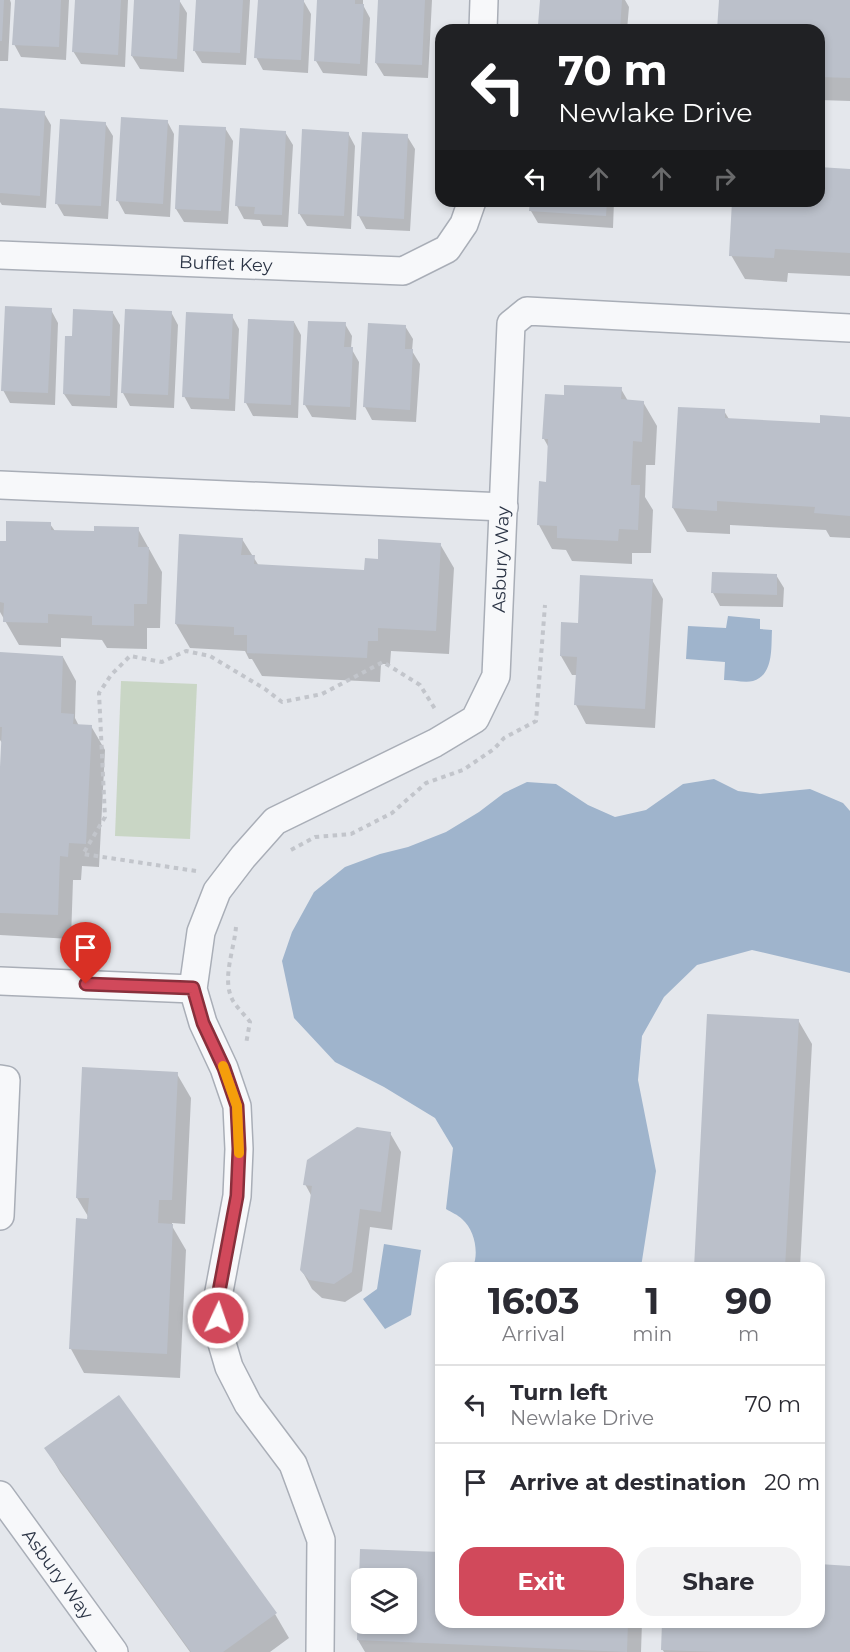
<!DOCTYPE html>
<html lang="en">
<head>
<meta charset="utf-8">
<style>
  body { margin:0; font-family:Montserrat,sans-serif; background:#f2f2f3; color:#2b2b33; height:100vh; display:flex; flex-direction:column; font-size:22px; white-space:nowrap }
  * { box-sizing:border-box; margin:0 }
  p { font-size:20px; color:#7c7c81 }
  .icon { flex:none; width:33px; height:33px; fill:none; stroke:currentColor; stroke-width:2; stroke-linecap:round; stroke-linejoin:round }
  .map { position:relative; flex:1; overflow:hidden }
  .side { position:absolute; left:435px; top:1262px; width:390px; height:366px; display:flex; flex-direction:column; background:#fff; border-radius:18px; box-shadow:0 3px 9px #0003 }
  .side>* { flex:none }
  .top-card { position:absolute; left:435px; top:24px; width:390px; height:183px; border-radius:18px; box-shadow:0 3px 9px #0003; background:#202124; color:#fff; overflow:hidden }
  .controls { position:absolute; left:351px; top:1568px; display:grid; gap:12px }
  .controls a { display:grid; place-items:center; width:66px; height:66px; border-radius:12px; background:#fff; box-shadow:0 3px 9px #0003; font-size:30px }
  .pin { position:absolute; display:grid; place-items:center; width:51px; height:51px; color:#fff; margin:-62px -26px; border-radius:50% 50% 50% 0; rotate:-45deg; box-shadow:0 0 6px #0007 }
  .pin .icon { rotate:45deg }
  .me { position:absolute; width:66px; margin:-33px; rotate:3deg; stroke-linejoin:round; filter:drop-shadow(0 0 4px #0008) }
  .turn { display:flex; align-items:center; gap:21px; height:126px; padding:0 24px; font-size:27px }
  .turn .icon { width:78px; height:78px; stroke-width:2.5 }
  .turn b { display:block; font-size:42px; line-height:51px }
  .lanes { display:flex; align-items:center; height:57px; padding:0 24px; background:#0003; justify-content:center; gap:30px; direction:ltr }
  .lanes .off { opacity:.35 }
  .eta { display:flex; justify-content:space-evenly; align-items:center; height:102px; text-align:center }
  .eta b { font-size:36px; font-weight:700; line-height:42px }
  .cta { display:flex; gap:12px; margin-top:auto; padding:12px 24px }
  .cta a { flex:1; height:69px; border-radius:18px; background:#d1495b; color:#fff; font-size:24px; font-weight:700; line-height:69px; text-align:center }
  .cta a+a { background:#f2f2f3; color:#2b2b33 }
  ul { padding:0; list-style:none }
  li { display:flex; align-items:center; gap:18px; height:78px; padding:0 24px; border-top:2px solid #e1e1e2 }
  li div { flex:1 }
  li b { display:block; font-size:22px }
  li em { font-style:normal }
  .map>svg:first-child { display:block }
</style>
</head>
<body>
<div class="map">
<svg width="850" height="1652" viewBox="0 0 850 1652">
  <rect width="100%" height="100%" fill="#e4e7ec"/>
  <path fill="#c9d6c5" d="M 121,681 L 197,684 L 190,839 L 115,836 Z"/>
  <path fill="#9fb4cc" d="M 728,616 L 760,619 L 760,629 L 772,630 C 771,647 774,675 753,681 C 745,683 733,680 724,680 L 725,662 L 686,659 L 688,626 L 726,628 Z
    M 714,779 L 738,791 L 760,794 L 810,789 L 843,803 L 850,811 L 850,973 L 752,950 L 697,965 L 664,997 L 642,1036 L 638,1080 L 656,1171 L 641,1267 L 473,1267 C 479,1253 475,1230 462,1219 C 458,1215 451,1212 446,1209 L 453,1148 L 435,1118 L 384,1087 L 335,1062 L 294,1018 L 282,961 L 292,932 L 314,892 L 345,867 L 380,854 L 408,847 L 446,832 L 479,812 L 504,793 L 527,782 L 556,784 L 588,805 L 615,817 L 646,810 L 683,784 Z
    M 384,1244 L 421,1250 L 411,1315 L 385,1329 L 363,1299 L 377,1289 Z"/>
  <path fill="#0003" fill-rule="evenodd" d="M 0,0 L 10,0 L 11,3 L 8,61 L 0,61 Z
    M 16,0 L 69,0 L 66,60 L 21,57 L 14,44 Z
    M 76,0 L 128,0 L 125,67 L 81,64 L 73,51 Z
    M 135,0 L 179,0 L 187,13 L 184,72 L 140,69 L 132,56 Z
    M 197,0 L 250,0 L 246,65 L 202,63 L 194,50 Z
    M 259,0 L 303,0 L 311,14 L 308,73 L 263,70 L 256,57 Z
    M 319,0 L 363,0 L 363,5 L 370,18 L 367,76 L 323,73 L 316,61 Z
    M 380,0 L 432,0 L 428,78 L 384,76 L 376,63 Z
    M 541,0 L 625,0 L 629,7 L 627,30 L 542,30 L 539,25 Z
    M 721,0 L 850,0 L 850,101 L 819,100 L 819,30 L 719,30 Z
    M 0,110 L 44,113 L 51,125 L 46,208 L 2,205 L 0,202 Z
    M 167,121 L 174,134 L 170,217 L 125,214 L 118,201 Z
    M 105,123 L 113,136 L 108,219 L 64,216 L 57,204 Z
    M 225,128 L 233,141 L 228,224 L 184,222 L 176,209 Z
    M 285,132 L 293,145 L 288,227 L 263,226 L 260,220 L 244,219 L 237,206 Z
    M 348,133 L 355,146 L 351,229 L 307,226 L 299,213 Z
    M 407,136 L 415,149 L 410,231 L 366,229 L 359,216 Z
    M 819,169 L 850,170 L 850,276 L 788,273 L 787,282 L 745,279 L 731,255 L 734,201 L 819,201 Z
    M 531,201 L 614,201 L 613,228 L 538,223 L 531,211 Z
    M 51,310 L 58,323 L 55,405 L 10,403 L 3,390 Z
    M 171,312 L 178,325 L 174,408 L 130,406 L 123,393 Z
    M 113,313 L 120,325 L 117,408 L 72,406 L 64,394 L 74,337 Z
    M 232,316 L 239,329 L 235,411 L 191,409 L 184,396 Z
    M 294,322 L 301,335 L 298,418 L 253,416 L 246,403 Z
    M 345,324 L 352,336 L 351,348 L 359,362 L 356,420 L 312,417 L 305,405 Z
    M 405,326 L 413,339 L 412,351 L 420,364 L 416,422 L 372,420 L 365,407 Z
    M 621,389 L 628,401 L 643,402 L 657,426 L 655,465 L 646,465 L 645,497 L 653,510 L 651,553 L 632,553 L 632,564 L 572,561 L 566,550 L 552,549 L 539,525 L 540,483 L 547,483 L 549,448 L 544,439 L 566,397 Z
    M 724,411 L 729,419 L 821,424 L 850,418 L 850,538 L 830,537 L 826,530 L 730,525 L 730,534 L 687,532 L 673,508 Z
    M 50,524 L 55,531 L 95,533 L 138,529 L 162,572 L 160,628 L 147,628 L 147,649 L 107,648 L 102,640 L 61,638 L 61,647 L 19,645 L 0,612 L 0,543 L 7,543 Z
    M 242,539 L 259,566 L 366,571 L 440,544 L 454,568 L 449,654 L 391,651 L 390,664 L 381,664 L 380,682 L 262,676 L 252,659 L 249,659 L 245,651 L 190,648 L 176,624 Z
    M 776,575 L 784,588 L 783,607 L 720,606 L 713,593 Z
    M 652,580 L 663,599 L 655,728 L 586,724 L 576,705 L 577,675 L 572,675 L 561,656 L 579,625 Z
    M 0,654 L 63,657 L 76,681 L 75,718 L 79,726 L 91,726 L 105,750 L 99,867 L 82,866 L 81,880 L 73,880 L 71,939 L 0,935 L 0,798 L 3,744 L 0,740 Z
    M 798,1020 L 812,1044 L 800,1268 L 695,1268 Z
    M 177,1074 L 191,1098 L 185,1224 L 172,1223 L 172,1226 L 186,1250 L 180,1378 L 84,1373 L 71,1349 L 89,1218 L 77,1198 Z
    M 390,1133 L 401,1152 L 392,1230 L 370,1227 L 362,1291 L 345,1302 L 322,1298 L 312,1289 L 301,1269 L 312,1197 L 305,1184 Z
    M 119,1397 L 275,1614 L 289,1638 L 270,1652 L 190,1652 L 60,1472 L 46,1448 Z
    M 362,1551 L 441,1554 L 441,1622 L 642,1622 L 641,1652 L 365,1652 L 358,1640 ZM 362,1578 L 406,1578 L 406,1623 L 362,1623 Z
    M 819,1566 L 850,1567 L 850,1652 L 664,1652 L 662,1649 L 664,1622 L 819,1622 Z"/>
  <path fill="#bbc0ca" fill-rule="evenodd" d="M 0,0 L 4,0 L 2,41 L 0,41 Z
    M 15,0 L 61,0 L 59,47 L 12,45 Z
    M 75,0 L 121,0 L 118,55 L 72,52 Z
    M 134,0 L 180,0 L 177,59 L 131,56 Z
    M 196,0 L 243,0 L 240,53 L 193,51 Z
    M 258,0 L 304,0 L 301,60 L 254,58 Z
    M 317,0 L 355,0 L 355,4 L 364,4 L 360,64 L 314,61 Z
    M 378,0 L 425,0 L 422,65 L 375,63 Z
    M 540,0 L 622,0 L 620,30 L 563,30 L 563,28 L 538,25 Z
    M 719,0 L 850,0 L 850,78 L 819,77 L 819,30 L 717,30 Z
    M 0,108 L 45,111 L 40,196 L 0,193 Z
    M 121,117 L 168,120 L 163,204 L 116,201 Z
    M 60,119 L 106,122 L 101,206 L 55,204 Z
    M 179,125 L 226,127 L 221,211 L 175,209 Z
    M 240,128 L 286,131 L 282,215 L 254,214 L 255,207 L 235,206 Z
    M 302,129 L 349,132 L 344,216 L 298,214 Z
    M 362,132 L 408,134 L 404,219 L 357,216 Z
    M 819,167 L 850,169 L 850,253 L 775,249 L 774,258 L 729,256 L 732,201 L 819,201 Z
    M 530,201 L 607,201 L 606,216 L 529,211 Z
    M 5,306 L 52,308 L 48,393 L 1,391 Z
    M 73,309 L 113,311 L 110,396 L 63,394 L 65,336 L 72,336 Z
    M 125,309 L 172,311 L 168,395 L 121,393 Z
    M 186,312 L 233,314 L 229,399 L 182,397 Z
    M 248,319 L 294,321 L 291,405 L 244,403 Z
    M 308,321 L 346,322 L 344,347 L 353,347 L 350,407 L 303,405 Z
    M 368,323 L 406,325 L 405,349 L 413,349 L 410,410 L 363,407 Z
    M 564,385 L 622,387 L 621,399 L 644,401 L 642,442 L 633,441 L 631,485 L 640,485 L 638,530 L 619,529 L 618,541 L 557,538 L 557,526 L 537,525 L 539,481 L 546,482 L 548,439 L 542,439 L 545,394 L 564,395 Z
    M 678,407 L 725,409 L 725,418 L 820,423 L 820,415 L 850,417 L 850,516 L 814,513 L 815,507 L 717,501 L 717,511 L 672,508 Z
    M 6,521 L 51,522 L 51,530 L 94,531 L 94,526 L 139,527 L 138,547 L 149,547 L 147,604 L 134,604 L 134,626 L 92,625 L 92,616 L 48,614 L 48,623 L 3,622 L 4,603 L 0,602 L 0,541 L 6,541 Z
    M 179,534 L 243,538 L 241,555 L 255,555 L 254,564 L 364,570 L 365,558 L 378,559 L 378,539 L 441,543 L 436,631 L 378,628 L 378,641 L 368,641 L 367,658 L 247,653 L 247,635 L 234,635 L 234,627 L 175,624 Z
    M 712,572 L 777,574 L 777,595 L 711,593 Z
    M 580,575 L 653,579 L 645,709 L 574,705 L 577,657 L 560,656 L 561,622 L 578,623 Z
    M 0,652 L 63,656 L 61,713 L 74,714 L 73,724 L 92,725 L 86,844 L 69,843 L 68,857 L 60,856 L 58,915 L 0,913 L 0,767 L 2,727 L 0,727 Z
    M 707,1014 L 799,1019 L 785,1268 L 694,1268 Z
    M 82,1067 L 178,1072 L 172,1200 L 159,1200 L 158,1223 L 173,1224 L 167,1354 L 69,1349 L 76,1218 L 87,1219 L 89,1198 L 76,1198 Z
    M 357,1127 L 391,1132 L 381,1212 L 360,1209 L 352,1272 L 334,1284 L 309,1280 L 300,1270 L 312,1186 L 303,1185 L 307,1160 Z
    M 119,1395 L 277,1613 L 223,1652 L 191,1652 L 44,1448 Z
    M 360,1549 L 441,1552 L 441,1622 L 628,1622 L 627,1652 L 357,1640 ZM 362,1578 L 406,1578 L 406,1623 L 362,1623 Z
    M 819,1564 L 850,1566 L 850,1652 L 719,1652 L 661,1650 L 662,1622 L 819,1622 Z"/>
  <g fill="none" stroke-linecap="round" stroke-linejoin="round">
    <g stroke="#a9aeb7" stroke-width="30">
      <g id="minor">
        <path d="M 483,30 L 484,0"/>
        <path id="s1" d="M 0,255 L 403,271 L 447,249 L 464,224 L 472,201"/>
        <path d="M 0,485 L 504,507"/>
        <path d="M 0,981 L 193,989"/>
        <path d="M 0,1079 L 6,1080 L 0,1216"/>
        <path id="s2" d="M 0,1495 L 114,1652"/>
        <path id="s3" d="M 320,1652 L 321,1540 L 293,1464 L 248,1404 L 229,1367 L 219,1333 L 217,1302 L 237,1196 L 239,1149 L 237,1106 L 224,1068 L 203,1023 L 193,989 L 201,932 L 217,891 L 243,857 L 275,821 L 435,743 L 475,719 L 496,676 L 511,324 L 527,311 L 850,328"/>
      </g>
    </g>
    <path stroke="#c2c5cb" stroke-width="4" stroke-dasharray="4.5 4.5" stroke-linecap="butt" d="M 291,850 L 315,837 L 351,834 L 392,813 L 426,783 L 463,770 L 494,749 L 504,738 L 536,721 L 545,605
      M 196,871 L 83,854 L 105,817 L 99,693 L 111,675 L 130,656 L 162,662 L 186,651 L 210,656 L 265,689 L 282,702 L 322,694 L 383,662 L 420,685 L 435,709
      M 236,927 C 234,950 222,978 232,999 C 236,1007 245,1015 250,1022 L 246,1044"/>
    <use href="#minor" stroke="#f7f8fa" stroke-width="27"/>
  </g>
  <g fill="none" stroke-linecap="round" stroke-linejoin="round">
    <g stroke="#882f3b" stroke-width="15">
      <path id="route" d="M 86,984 L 193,988 L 203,1023 L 224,1068 L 237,1106 L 239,1149 L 237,1196 L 217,1302 L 218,1318"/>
    </g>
    <use href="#route" stroke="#d1495b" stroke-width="10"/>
    <path stroke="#f59e0b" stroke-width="10" d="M 223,1066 L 237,1106 L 239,1153"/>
  </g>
  <g text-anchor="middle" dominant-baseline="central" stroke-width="5" stroke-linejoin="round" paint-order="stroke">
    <g font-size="18" fill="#2b3445" stroke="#f4f6f9">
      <text stroke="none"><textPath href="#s1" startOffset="226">Buffet Key</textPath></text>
      <text stroke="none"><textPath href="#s3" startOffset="1281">Asbury Way</textPath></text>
      <text stroke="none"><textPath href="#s2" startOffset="98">Asbury Way</textPath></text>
    </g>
  </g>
</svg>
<div class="controls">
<a><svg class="icon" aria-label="layers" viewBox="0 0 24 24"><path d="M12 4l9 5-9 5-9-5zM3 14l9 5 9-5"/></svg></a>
</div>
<div class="pin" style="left:86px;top:984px;background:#d93025"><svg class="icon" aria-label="arrive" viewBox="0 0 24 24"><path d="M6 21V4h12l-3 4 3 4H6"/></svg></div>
<svg class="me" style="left:218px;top:1318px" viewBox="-20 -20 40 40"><circle r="17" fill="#d1495b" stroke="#fff" stroke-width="3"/><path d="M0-11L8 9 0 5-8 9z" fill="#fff"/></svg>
<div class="top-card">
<div class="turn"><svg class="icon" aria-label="left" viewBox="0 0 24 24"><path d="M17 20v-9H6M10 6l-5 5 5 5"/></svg><div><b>70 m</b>Newlake Drive</div></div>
<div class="lanes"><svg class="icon" aria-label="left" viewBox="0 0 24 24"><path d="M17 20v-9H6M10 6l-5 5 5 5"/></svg><svg class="icon off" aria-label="ahead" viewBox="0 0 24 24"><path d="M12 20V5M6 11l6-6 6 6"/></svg><svg class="icon off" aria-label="ahead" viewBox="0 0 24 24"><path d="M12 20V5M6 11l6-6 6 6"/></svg><svg class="icon off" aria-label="right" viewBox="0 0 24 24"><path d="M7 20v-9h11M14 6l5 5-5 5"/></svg></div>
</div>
<section class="side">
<div class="eta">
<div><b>16:03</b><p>Arrival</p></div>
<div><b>1</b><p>min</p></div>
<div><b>90</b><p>m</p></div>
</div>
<ul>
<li><svg class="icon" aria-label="left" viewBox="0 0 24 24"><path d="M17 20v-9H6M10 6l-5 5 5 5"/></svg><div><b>Turn left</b><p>Newlake Drive</p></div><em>70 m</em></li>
<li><svg class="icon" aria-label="arrive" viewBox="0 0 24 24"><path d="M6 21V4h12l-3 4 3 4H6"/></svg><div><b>Arrive at destination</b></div><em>20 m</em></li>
</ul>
<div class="cta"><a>Exit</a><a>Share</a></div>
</section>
</div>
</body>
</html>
